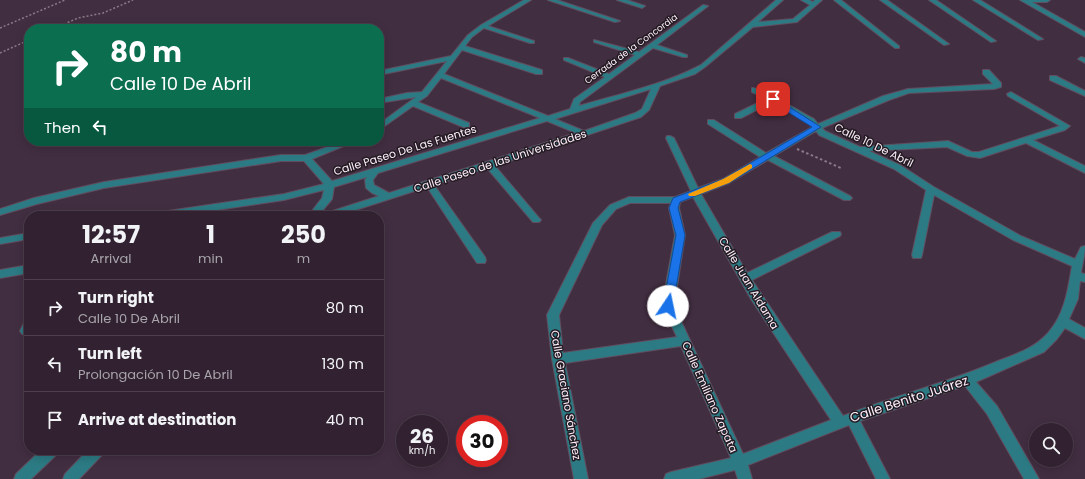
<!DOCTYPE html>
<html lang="en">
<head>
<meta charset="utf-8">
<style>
  body { margin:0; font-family:Poppins,sans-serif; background:#3a2a39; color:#f1f3f6; height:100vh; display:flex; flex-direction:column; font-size:15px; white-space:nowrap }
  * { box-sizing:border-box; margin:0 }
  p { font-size:13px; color:#a8a4ab }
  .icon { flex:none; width:22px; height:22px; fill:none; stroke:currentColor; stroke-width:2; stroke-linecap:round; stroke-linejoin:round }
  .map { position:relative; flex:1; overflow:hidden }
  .side { position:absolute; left:24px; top:211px; width:360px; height:244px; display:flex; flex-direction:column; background:#322231; border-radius:16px; box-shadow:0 2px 10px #0003,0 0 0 1px #4d3f4d }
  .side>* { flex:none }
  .guide { position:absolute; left:24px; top:24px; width:360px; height:122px; border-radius:16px; box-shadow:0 2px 10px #0003,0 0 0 1px #4d3f4d; background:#0b6e4f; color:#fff; overflow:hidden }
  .tools { position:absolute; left:1029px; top:423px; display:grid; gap:8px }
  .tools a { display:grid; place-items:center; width:44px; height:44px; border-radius:50%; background:#322231; box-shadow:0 2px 10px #0003,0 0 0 1px #4d3f4d; font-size:20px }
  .speed { position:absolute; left:396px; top:415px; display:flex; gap:8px; font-size:20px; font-weight:700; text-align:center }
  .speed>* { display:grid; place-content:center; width:52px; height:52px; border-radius:50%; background:#322231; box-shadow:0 2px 10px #0003,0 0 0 1px #4d3f4d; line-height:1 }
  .speed small { font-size:10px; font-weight:400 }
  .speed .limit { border:6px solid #d22; background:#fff; color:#111 }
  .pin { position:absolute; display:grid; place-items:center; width:34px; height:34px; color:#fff; margin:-17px; border-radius:8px; box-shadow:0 2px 6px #0006 }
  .me { position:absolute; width:44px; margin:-22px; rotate:11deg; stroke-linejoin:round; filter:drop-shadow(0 0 3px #0008) }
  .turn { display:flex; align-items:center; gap:14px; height:84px; padding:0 20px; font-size:18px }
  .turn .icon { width:52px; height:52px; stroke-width:2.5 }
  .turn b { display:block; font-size:28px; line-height:34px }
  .then { display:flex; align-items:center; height:38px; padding:0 20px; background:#0003; gap:8px; font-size:15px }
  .eta { display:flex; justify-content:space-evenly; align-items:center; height:68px; text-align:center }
  .eta b { font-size:24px; font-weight:700; line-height:28px }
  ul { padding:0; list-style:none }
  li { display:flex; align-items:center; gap:12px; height:56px; padding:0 20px; border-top:1px solid #4d3f4d }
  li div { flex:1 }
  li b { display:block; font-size:15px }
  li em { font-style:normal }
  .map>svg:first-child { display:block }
</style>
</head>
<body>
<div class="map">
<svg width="1085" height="479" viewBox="0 0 1085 479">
  <rect width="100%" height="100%" fill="#422e41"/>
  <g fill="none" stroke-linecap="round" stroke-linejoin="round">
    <g stroke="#604d5f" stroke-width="2">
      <path id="minor" d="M 524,0 L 531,0 L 488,26 L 534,41 L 534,43 L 530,43 L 484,28 L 472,37 L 465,46 L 542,70 L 542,74 L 536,74 L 462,50 L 444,74 L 548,116 L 570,109 L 574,99 L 605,77 L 564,60 L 564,58 L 568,58 L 609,74 L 635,55 L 594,42 L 594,40 L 639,52 L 703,5 L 708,6 L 657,45 L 687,55 L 687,57 L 683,57 L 653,48 L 580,102 L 579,106 C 619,94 663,85 701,65 L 776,0 L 783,0 L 758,22 L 793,19 L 810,5 L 801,0 L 809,0 L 813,2 L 815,0 L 822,0 L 797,22 L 753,27 L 705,67 L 695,74 L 660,86 L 649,110 L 641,117 L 495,166 L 539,218 L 541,220 L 539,222 L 533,222 L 487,168 L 434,185 L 485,257 L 486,260 L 485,263 L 477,263 L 427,187 L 337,216 L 321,216 L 323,214 L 379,196 L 372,193 L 366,188 L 365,180 L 367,177 L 334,187 L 332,199 L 318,216 L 308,216 L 322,198 L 324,190 L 284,200 L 176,216 L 149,216 L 154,213 L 284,194 L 324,184 L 304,161 L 281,161 L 104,188 L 37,204 L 0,215 L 0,209 L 34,198 L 104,182 L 281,155 L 305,155 L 344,141 L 356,141 L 312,159 L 332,181 L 540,118 L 441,78 L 427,96 L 418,102 L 469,123 L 469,127 L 463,127 L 413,106 L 379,130 L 379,124 L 416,97 L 379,103 L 379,99 L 407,93 L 422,92 L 447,61 L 379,75 L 379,71 L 451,56 L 468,35 L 481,25 ZM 651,89 L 642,109 L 635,113 L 584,131 L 555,119 ZM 547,121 L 576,133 L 389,193 L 374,185 L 373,180 L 378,173 Z
        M 548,0 L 557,0 L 620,21 L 615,22 Z
        M 617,0 L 627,0 L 645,6 L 642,8 Z
        M 834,0 L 841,0 L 899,46 L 899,48 L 895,48 Z
        M 880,0 L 887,0 L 949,44 L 944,45 Z
        M 929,0 L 936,0 L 996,41 L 991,42 Z
        M 973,0 L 980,0 L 1043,39 L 1038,40 Z
        M 1020,0 L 1050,0 L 1047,2 L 1032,2 L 1085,32 L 1085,37 Z
        M 1081,57 L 1085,58 L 1085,63 L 1078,59 Z
        M 983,70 L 989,70 L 1001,83 L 1001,87 L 994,89 L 909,93 L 889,100 L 822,128 L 825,131 L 860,147 L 948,141 L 972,152 L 979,152 L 1060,126 L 1008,96 L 1007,94 L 1011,92 L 1070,126 L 1065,130 L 1033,140 L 1085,166 L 1085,173 L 1026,143 L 980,158 L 967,156 L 947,147 L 869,151 L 900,165 L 934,187 L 1021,236 L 1075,259 L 1081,247 L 1085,246 C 1085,256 1082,264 1081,273 L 1085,274 L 1085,282 L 1080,281 L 1078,299 L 1069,319 L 1085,328 L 1085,339 L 1065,328 L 1057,339 L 1044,352 L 976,382 L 997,406 L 1039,479 L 1024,479 L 987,414 L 965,386 L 860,421 L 890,479 L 876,479 L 849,425 L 748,465 L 752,479 L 738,479 L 735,470 L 699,479 L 664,479 L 666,474 L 671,472 L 731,458 L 681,346 L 565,363 L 588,479 L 574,479 L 552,359 L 547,315 L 593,223 L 610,205 L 629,197 L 675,197 L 691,191 L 666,138 L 667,136 L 670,136 L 674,138 L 698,188 L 723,179 L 760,157 L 708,124 L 708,120 L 714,120 L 766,153 L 812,127 L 808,123 L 772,102 L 741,118 L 735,118 L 735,114 L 766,99 L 752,92 L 752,88 C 761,87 803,114 814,119 L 818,124 L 883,96 L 908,89 L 993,84 L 983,74 ZM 816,131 L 819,135 L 894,169 L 926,190 L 912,255 L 913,258 L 921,258 L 922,255 L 934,195 L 1013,240 L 1072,266 C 1068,289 1065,314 1048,333 C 1035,348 1016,354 998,361 C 947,383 894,396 843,416 L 752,280 L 840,236 L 841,234 L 840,232 L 832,232 L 747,273 L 701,194 L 729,183 L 768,160 L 844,200 L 850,200 L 852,198 L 850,196 L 774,156 ZM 693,197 L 751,299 L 831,420 L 743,454 L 674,306 L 685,235 L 679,208 L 680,202 ZM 630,203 L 671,203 L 669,208 L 675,235 L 662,306 L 677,337 L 563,353 L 559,315 L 602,225 L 616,209 Z
        M 1050,76 L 1056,76 L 1085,91 L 1085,96 L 1050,80 Z
        M 29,233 L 29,239 L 0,244 L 0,238 Z
        M 29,265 L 29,273 L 0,278 L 0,270 Z
        M 29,319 L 29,335 L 22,334 L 20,331 L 25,321 Z
        M 41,450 L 58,450 L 56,455 L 31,479 L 14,479 L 16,474 Z
        M 88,450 L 104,450 L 102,455 L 79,479 L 63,479 L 65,474 Z"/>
    </g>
    <path stroke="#8b7a8a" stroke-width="1.5" stroke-dasharray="2 2" stroke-linecap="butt" d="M 0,28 L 65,0
      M 53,29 L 78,18 L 103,13 L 133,0
      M 0,53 L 29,40"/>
    <path stroke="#8b7a8a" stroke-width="2" stroke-dasharray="2.5 2.5" stroke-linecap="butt" d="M 797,149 L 841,168"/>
    <use href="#minor" fill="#2c7a83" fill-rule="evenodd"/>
  </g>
  <path fill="#1a73e8" stroke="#114b97" d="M 770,98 L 775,98 L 821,127 L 729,183 L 680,202 L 678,208 L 685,235 L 673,306 L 668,310 L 664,309 L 663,306 L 676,235 L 669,208 L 673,198 L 723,179 L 812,127 L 770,101 Z"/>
  <path fill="#f59e0b" d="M 750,164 L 752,165 L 752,168 L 729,183 L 695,196 L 689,196 L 688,194 L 723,179 Z"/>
  <g text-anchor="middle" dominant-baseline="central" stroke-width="3" stroke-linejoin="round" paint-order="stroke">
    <g font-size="9" fill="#fceffb" stroke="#231a22">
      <text transform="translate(631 49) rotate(-36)">Cerrada de la Concordia</text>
    </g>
    <g font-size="11" fill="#fceffb" stroke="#231a22">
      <text transform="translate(874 145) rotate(26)">Calle 10 De Abril</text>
      <text transform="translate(405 150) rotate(-17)">Calle Paseo De Las Fuentes</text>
      <text transform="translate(500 161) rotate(-18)">Calle Paseo de las Universidades</text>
      <text transform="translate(749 283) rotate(59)">Calle Juan Aldama</text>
      <text transform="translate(566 395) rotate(80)">Calle Graciano Sánchez</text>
      <text transform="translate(710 397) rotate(66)">Calle Emiliano Zapata</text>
    </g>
    <g font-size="13" fill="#fceffb" stroke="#231a22">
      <text transform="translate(909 399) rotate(-18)">Calle Benito Juárez</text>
    </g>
  </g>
</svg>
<div class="tools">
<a><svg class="icon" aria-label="search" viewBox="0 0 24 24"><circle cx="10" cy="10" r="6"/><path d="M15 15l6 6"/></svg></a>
</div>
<div class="speed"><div>26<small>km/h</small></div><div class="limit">30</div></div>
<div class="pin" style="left:773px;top:99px;background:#d93025"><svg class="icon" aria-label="arrive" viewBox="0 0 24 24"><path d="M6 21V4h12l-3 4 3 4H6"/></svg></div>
<svg class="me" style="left:668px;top:306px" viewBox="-20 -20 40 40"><circle r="19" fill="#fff"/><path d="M0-13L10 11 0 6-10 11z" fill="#1a73e8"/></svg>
<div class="guide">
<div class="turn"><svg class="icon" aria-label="right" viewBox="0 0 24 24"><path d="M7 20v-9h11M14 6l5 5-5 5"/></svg><div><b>80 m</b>Calle 10 De Abril</div></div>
<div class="then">Then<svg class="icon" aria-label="left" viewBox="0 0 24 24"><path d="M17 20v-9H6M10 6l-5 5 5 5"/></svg></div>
</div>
<section class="side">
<div class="eta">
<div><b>12:57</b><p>Arrival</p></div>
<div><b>1</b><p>min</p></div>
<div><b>250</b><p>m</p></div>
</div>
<ul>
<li><svg class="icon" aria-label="right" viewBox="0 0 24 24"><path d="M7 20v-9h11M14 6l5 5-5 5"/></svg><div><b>Turn right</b><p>Calle 10 De Abril</p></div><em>80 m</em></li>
<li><svg class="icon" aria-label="left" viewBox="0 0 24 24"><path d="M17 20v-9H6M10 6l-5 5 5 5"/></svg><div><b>Turn left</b><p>Prolongación 10 De Abril</p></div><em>130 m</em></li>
<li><svg class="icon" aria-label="arrive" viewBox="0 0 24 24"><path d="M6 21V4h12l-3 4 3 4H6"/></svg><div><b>Arrive at destination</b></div><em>40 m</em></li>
</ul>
</section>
</div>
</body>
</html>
